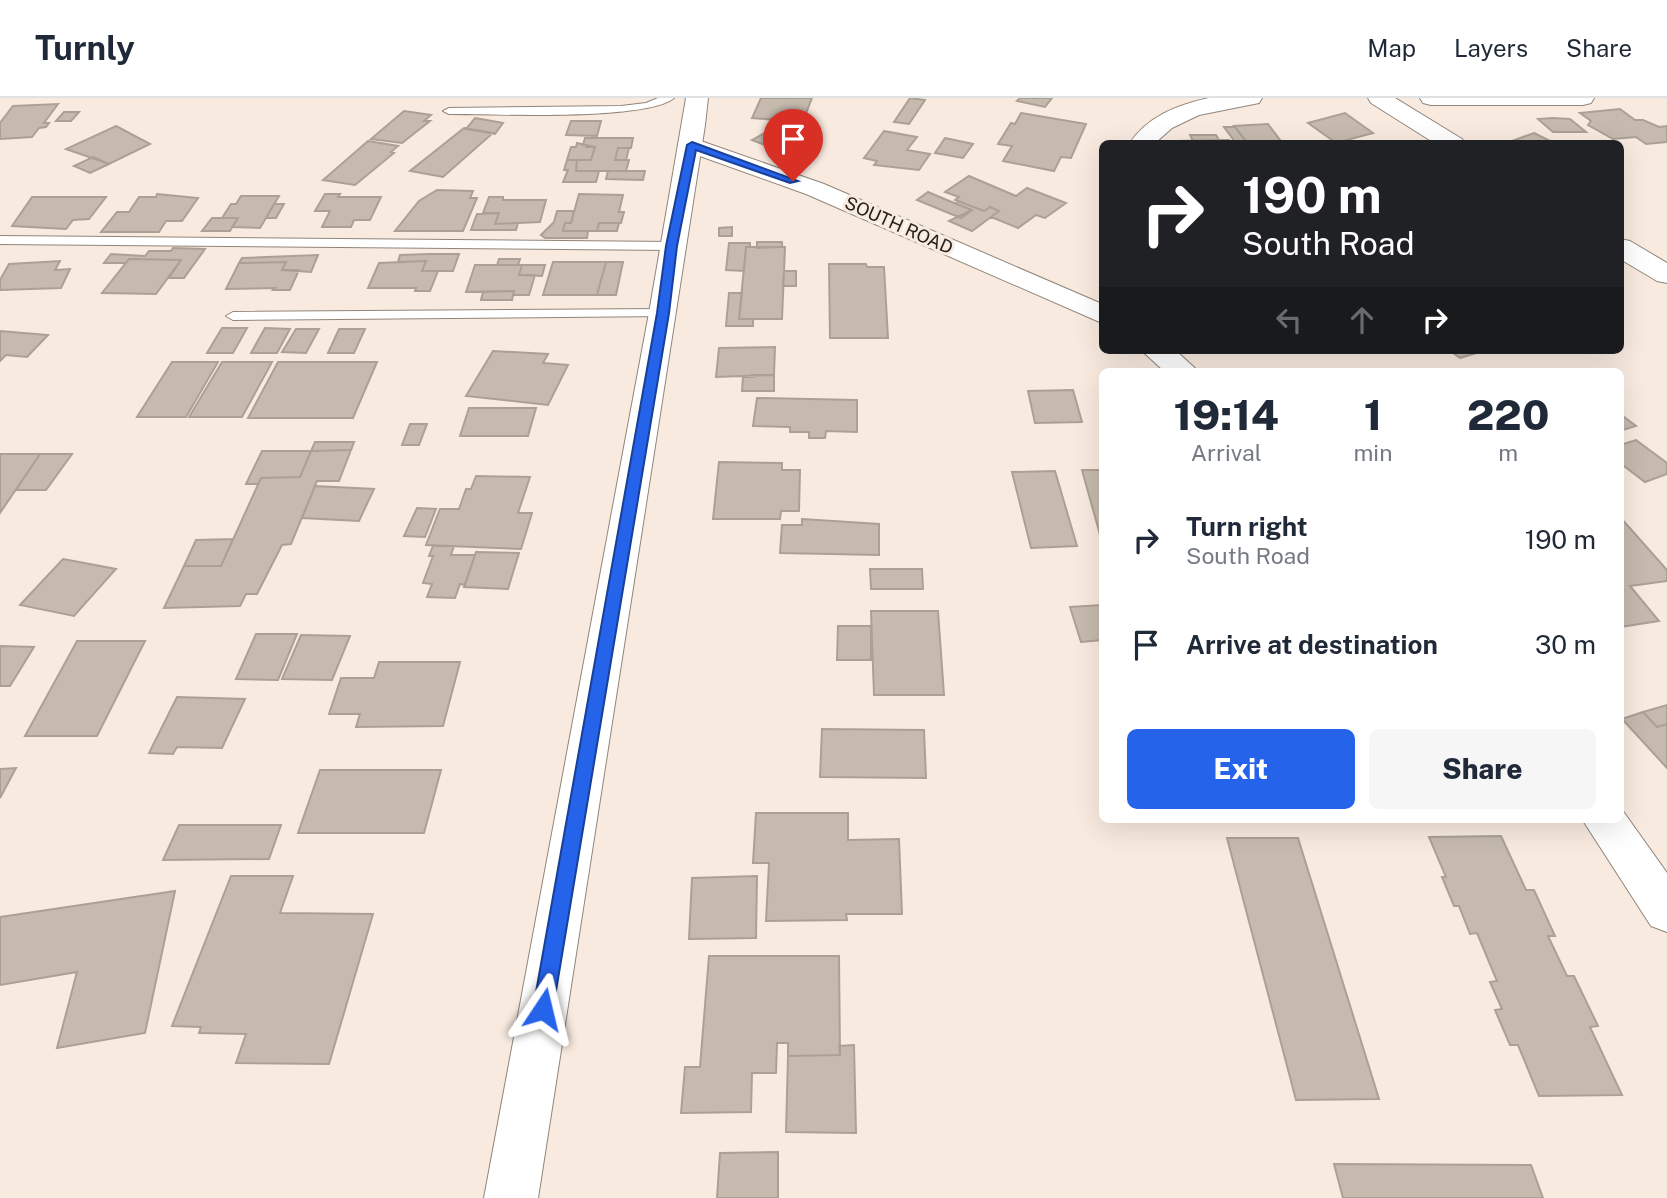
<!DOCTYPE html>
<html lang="en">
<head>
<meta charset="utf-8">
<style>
  body { margin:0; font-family:"Public Sans",sans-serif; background:#f6f6f7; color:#1f2937; height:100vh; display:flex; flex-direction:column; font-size:26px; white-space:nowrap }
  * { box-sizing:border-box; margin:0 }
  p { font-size:23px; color:#747a83 }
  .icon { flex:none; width:38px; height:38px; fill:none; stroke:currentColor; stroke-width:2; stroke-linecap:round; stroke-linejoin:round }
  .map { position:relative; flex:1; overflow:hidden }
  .sheet { position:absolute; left:1099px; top:270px; width:525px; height:455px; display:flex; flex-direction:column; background:#fff; border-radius:10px; box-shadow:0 7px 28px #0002 }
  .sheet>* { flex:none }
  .top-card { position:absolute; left:1099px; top:42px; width:525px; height:214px; border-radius:10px; box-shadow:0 7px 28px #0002; background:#202124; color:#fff; overflow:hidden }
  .pin { position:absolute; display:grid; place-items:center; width:60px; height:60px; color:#fff; margin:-72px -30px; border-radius:50% 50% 50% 0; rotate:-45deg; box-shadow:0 0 7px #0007 }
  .pin .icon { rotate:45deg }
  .me { position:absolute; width:77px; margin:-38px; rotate:10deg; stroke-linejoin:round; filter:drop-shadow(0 0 5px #0008) }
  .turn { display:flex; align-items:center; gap:24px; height:147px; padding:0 28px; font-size:32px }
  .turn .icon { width:91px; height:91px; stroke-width:2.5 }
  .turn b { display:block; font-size:49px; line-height:60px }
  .lanes { display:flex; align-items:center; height:66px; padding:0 28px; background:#0003; justify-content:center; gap:35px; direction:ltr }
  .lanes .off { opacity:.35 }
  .eta { display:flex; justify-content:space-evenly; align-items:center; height:119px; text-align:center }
  .eta b { font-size:42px; font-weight:800; line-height:49px }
  .action { display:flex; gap:14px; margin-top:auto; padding:14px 28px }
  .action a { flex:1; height:80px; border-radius:10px; background:#2563eb; color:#fff; font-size:28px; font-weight:800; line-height:80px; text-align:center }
  .action a+a { background:#f6f6f7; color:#1f2937 }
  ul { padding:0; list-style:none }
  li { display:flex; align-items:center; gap:21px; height:105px; padding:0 28px }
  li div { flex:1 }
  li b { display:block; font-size:26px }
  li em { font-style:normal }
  header { display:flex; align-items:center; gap:42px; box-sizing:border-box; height:98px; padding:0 35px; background:#fff; border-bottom:2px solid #e0e1e3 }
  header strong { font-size:33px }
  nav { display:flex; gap:38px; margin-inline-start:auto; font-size:24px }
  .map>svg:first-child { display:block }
</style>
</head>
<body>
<header>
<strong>Turnly</strong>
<nav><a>Map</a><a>Layers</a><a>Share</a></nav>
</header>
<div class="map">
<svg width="1667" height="1100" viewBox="0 0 1667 1100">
  <rect width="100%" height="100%" fill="#f8eadf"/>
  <path fill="#c6baae" stroke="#aca095" stroke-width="2" d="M 761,0 L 812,0 L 799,33 L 773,31 L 777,22 L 752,20 Z
    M 910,0 L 925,2 L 909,26 L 894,24 Z
    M 1020,0 L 1052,0 L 1045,9 L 1017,3 Z
    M 58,6 L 44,25 L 49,25 L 46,29 L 39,30 L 32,39 L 0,41 L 0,25 L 13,8 Z
    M 1620,11 L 1635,22 L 1643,22 L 1659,29 L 1667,28 L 1667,44 L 1646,46 L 1636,39 L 1613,41 L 1588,27 L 1591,23 L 1580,15 Z
    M 404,13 L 431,17 L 424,23 L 430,23 L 402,45 L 371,41 Z
    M 64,14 L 79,14 L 71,23 L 56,23 Z
    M 1021,15 L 1086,26 L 1071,60 L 1061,59 L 1054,73 L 1003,63 L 1012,48 L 998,46 L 1011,25 L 1015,26 Z
    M 1345,15 L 1373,35 L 1336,45 L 1308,25 Z
    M 475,20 L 503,25 L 495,36 L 466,31 Z
    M 1552,20 L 1570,21 L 1586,34 L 1553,34 L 1538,21 Z
    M 571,23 L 601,23 L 597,38 L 566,37 Z
    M 1268,26 L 1283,46 L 1248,46 L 1234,28 Z
    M 116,28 L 150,46 L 109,66 L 66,51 Z
    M 1224,29 L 1235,29 L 1246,43 L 1235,44 Z
    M 464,30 L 493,35 L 443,79 L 410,73 Z
    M 770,32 L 793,40 L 775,51 L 752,42 Z
    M 884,33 L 917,39 L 907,52 L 930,56 L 919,72 L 874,67 L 877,63 L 864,60 Z
    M 1534,35 L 1556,46 L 1504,46 Z
    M 1190,37 L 1216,37 L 1219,42 L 1193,43 Z
    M 585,40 L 633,40 L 631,50 L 618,50 L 615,62 L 629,62 L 626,73 L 576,73 L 577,62 L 591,62 L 595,49 L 586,49 L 586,47 L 583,47 Z
    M 945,40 L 973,46 L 963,60 L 935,55 Z
    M 1219,42 L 1229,42 L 1230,46 L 1179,46 L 1178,43 Z
    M 368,43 L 398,48 L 391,54 L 394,55 L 355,87 L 323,82 Z
    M 577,45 L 595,49 L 591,62 L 567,62 L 571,49 L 576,49 Z
    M 618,50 L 629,50 L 626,62 L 615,62 Z
    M 93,59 L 109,66 L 90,75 L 74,68 Z
    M 567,62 L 577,62 L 576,73 L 599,73 L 596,84 L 563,84 L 568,72 L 564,72 Z
    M 608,73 L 645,73 L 643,82 L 606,81 Z
    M 969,78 L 1016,98 L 1027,90 L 1066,105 L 1045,120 L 1036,117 L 1018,130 L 991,119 L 999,113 L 990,109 L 984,113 L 955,102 L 959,99 L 945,94 Z
    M 437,92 L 473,93 L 470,100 L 477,100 L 463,133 L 395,133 L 419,103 Z
    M 928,94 L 954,105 L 972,112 L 961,120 L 917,102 Z
    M 157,96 L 198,100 L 182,123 L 166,123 L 159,134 L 101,134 L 117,114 L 129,114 L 139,99 L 156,99 Z
    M 325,96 L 340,96 L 338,99 L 381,99 L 370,122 L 354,122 L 351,129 L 322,129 L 330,113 L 315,113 Z
    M 579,96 L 623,97 L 619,114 L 624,114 L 621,125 L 599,125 L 597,133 L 563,133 L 565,125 L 571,125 Z
    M 241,98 L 279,98 L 260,130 L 232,129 L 238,120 L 222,120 L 231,106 L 236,106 Z
    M 32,99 L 106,99 L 89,121 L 73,122 L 66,131 L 12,128 Z
    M 489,99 L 503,99 L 503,102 L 546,102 L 540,124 L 495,126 L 499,115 L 483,115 Z
    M 958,103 L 984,113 L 990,109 L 999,113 L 972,133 L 949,123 L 972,112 L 954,105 Z
    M 274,106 L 284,106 L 276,120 L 266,120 Z
    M 557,113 L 574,113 L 571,125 L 565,125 L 563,133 L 588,133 L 587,140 L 545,140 L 541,137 L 554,124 Z
    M 499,115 L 495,126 L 518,125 L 516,132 L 471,132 L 477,116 Z
    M 212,120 L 238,120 L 230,133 L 202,133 Z
    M 599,125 L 619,125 L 617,133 L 597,133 Z
    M 732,129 L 732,138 L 719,138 L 719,130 Z
    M 757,144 L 782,144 L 782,149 L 757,150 Z
    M 729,145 L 750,145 L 750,149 L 746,149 L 744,173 L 726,172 Z
    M 746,149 L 785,149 L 782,221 L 739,221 Z
    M 173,150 L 205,151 L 184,180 L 169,180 L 181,162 L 129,161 L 126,165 L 104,165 L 111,156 L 145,158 L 149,153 L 171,153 Z
    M 430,156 L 459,156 L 453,173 L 422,173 L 426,163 L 398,164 L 400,157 Z
    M 318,157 L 311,174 L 282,172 L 286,164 L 239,165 L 242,160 Z
    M 129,161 L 181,162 L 156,196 L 102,195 Z
    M 499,161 L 520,161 L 518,167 L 497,167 Z
    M 60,163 L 55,172 L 70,171 L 61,190 L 0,192 L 0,182 L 9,166 Z
    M 426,163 L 422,173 L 438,173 L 430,193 L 415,193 L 416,190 L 368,190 L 379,165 Z
    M 286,164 L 282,172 L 299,172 L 290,192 L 273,192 L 275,190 L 226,191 L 239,165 Z
    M 553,164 L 606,164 L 597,197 L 543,197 Z
    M 606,164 L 623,164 L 616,197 L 597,197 Z
    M 829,166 L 866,166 L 867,169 L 884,169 L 888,240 L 830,240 Z
    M 475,167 L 522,167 L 519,177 L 535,177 L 529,197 L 513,197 L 514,193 L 466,194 Z
    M 522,167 L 545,167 L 542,178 L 519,177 Z
    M 784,173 L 796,173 L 796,188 L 783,188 Z
    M 514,193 L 512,202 L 481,202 L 483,194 Z
    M 729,195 L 742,195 L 739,221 L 753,221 L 753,228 L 726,228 Z
    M 222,230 L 247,230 L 233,255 L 207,255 Z
    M 265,230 L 290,231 L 277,255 L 251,255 Z
    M 296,231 L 319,231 L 306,255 L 282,254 Z
    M 339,231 L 365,231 L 354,255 L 328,255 Z
    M 0,233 L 48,237 L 27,259 L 6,257 L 0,263 Z
    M 775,249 L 774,277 L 716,279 L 719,250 Z
    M 1449,252 L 1487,252 L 1460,260 Z
    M 493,253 L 548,256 L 543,265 L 568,267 L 548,307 L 466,298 Z
    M 172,264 L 218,264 L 186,319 L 137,319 Z
    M 222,264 L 272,264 L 242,319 L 189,319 Z
    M 278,264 L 377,264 L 353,320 L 248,320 Z
    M 752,277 L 774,277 L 774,293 L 742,293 L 743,279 L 753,279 Z
    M 1073,292 L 1082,324 L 1035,325 L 1028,293 Z
    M 757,300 L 857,302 L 857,334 L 826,333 L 825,340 L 809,340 L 809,334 L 790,334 L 790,329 L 753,328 Z
    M 469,310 L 536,310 L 528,338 L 460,338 Z
    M 1620,316 L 1636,328 L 1620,333 Z
    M 410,326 L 427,326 L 419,347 L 402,347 Z
    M 1636,342 L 1667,365 L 1667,376 L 1645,384 L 1620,365 L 1620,347 Z
    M 315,344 L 354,344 L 351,352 L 311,353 Z
    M 351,352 L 339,383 L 317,383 L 291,446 L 282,447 L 257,496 L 246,496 L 240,508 L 164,510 L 184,468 L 221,468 L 261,380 L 300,379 L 311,353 Z
    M 262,353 L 311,353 L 300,379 L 261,380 L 258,386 L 246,386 Z
    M 0,356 L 40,356 L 0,415 Z
    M 40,356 L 72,356 L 46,392 L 16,392 Z
    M 719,364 L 782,365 L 782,372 L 800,372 L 799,413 L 781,413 L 780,421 L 713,421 Z
    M 1082,372 L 1102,372 L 1102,444 Z
    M 1055,373 L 1077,448 L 1031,450 L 1012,374 Z
    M 476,378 L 530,379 L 518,415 L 532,415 L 521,451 L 426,447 L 440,411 L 459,411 L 466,391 L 471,391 Z
    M 315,388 L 374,391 L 359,423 L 302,420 Z
    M 417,410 L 436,411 L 425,439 L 404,438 Z
    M 1620,419 L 1667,472 L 1667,483 L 1630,488 L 1659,523 L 1620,529 Z
    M 802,421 L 879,426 L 879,457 L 780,455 L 782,427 L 802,427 Z
    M 233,441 L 221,468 L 184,468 L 196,442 Z
    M 433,448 L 454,448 L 451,457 L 475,457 L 465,487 L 460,486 L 455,500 L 427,499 L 432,486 L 423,485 L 433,458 L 429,458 Z
    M 476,454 L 519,455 L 508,491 L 464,489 Z
    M 63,461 L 116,471 L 74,518 L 20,507 Z
    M 870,471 L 922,471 L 923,491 L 871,491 Z
    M 1102,507 L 1102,542 L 1081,544 L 1070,509 Z
    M 871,513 L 938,513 L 944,597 L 874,597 Z
    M 838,528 L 871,528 L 871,562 L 837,562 Z
    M 256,536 L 297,536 L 278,582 L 236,581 Z
    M 301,537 L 350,538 L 332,582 L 282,581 Z
    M 77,543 L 145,543 L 97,638 L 25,638 Z
    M 0,548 L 34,549 L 10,588 L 0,588 Z
    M 379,564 L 460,564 L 443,628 L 356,629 L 360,616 L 329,616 L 341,580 L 374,580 Z
    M 177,599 L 245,601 L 222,650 L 177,649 L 173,656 L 149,655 Z
    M 1667,607 L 1667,626 L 1657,629 L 1643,614 Z
    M 1643,614 L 1657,629 L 1667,626 L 1667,670 L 1622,621 Z
    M 822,631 L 924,632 L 926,680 L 820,679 Z
    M 16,670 L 0,700 L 0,671 Z
    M 320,672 L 441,672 L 424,735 L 298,735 Z
    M 756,715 L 848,715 L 848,742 L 899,741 L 902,816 L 846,816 L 847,822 L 766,823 L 769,765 L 753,765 Z
    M 179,727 L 281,727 L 269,761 L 163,762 Z
    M 1501,738 L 1526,792 L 1534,792 L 1555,838 L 1548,838 L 1567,878 L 1574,878 L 1598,928 L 1590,929 L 1622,997 L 1539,998 L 1518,947 L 1510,947 L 1495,912 L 1502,911 L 1490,884 L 1497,883 L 1477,835 L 1470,836 L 1459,808 L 1454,808 L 1442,779 L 1446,779 L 1429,739 Z
    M 1227,740 L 1298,740 L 1379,1001 L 1296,1002 Z
    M 231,778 L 293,778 L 280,815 L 373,816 L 329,966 L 236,965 L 246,936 L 199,935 L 201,929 L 172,928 Z
    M 757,778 L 756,840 L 689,841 L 692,780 Z
    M 175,793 L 145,935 L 57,950 L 77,874 L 0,887 L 0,819 Z
    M 709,858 L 839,858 L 840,957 L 788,958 L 788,945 L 777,945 L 776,975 L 752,975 L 751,1014 L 681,1015 L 685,969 L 700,969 Z
    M 854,947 L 856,1035 L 786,1034 L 788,958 L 840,957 L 839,948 Z
    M 778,1054 L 778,1100 L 717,1100 L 720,1055 Z
    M 1334,1066 L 1531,1067 L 1543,1100 L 1343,1100 Z"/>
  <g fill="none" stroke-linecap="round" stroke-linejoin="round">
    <g stroke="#91857a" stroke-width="2">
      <path id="lane" d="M 658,0 L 674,0 C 647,23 492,16 449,16 L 443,13 L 449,10 L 621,8 L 646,5 Z
        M 0,138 L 672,144 L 679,148 L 672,152 L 0,146 Z
        M 663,211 L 668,212 L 670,215 L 668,218 L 233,222 L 226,218 L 233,214 Z"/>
    </g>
    <g stroke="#91857a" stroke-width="2">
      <path id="street" d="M 1209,0 L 1262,0 L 1259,5 L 1199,17 L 1172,30 L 1154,46 L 1129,46 C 1148,18 1177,7 1209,0 Z
        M 1368,0 L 1395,0 L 1462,41 L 1465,46 L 1436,46 L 1371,5 Z
        M 1420,0 L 1594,0 L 1591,5 L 1583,7 L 1431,7 L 1423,5 Z
        M 692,40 L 824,86 L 1102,206 L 1102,225 L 806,96 L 683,52 L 680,47 L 683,42 Z
        M 1620,141 L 1630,143 L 1667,165 L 1667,185 L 1657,183 L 1620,161 Z
        M 1141,252 L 1175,252 L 1198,273 L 1164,273 Z
        M 1620,709 L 1667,775 L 1667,834 L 1651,828 L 1582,721 L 1620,721 Z"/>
    </g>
    <g stroke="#91857a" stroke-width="2">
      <path id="secondary" d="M 686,0 L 708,0 L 705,27 L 538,1100 L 484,1100 L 649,215 Z"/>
    </g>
    <use href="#lane" fill="#fff" fill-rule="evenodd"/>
    <use href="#street" fill="#fff" fill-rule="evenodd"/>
    <use href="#secondary" fill="#fff" fill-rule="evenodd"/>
  </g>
  <path fill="#2563eb" stroke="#184099" stroke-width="2" d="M 692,44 L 798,83 L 790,85 L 696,52 L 677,148 L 669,215 L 553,911 L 550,918 L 543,921 L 536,918 L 533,911 L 657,215 L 666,148 L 687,47 Z"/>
  <g text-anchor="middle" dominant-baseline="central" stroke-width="6" stroke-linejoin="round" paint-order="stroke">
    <g font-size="18" fill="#24201b" stroke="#f8eadf">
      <text transform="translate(899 127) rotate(24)">SOUTH ROAD</text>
    </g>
  </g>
</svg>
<div class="pin" style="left:793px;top:83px;background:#d93025"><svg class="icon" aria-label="arrive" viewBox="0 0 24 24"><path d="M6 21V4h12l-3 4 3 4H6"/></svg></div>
<svg class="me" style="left:543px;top:911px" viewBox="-20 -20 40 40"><path d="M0-17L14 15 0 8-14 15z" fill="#2563eb" stroke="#fff" stroke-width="4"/></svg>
<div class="top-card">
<div class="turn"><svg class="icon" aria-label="right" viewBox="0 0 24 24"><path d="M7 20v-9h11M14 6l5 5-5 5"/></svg><div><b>190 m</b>South Road</div></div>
<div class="lanes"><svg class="icon off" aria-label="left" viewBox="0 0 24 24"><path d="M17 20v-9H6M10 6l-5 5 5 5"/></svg><svg class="icon off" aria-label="ahead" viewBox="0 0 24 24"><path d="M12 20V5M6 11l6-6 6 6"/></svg><svg class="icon" aria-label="right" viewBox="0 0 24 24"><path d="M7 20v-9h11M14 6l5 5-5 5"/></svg></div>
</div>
<section class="sheet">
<div class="eta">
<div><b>19:14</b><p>Arrival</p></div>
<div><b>1</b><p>min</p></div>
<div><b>220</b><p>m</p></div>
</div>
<ul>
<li><svg class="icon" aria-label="right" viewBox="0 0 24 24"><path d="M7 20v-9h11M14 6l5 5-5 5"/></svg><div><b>Turn right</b><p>South Road</p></div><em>190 m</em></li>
<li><svg class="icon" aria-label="arrive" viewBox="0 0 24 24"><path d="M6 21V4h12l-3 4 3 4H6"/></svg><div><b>Arrive at destination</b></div><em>30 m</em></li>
</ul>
<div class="action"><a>Exit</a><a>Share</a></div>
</section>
</div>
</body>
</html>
